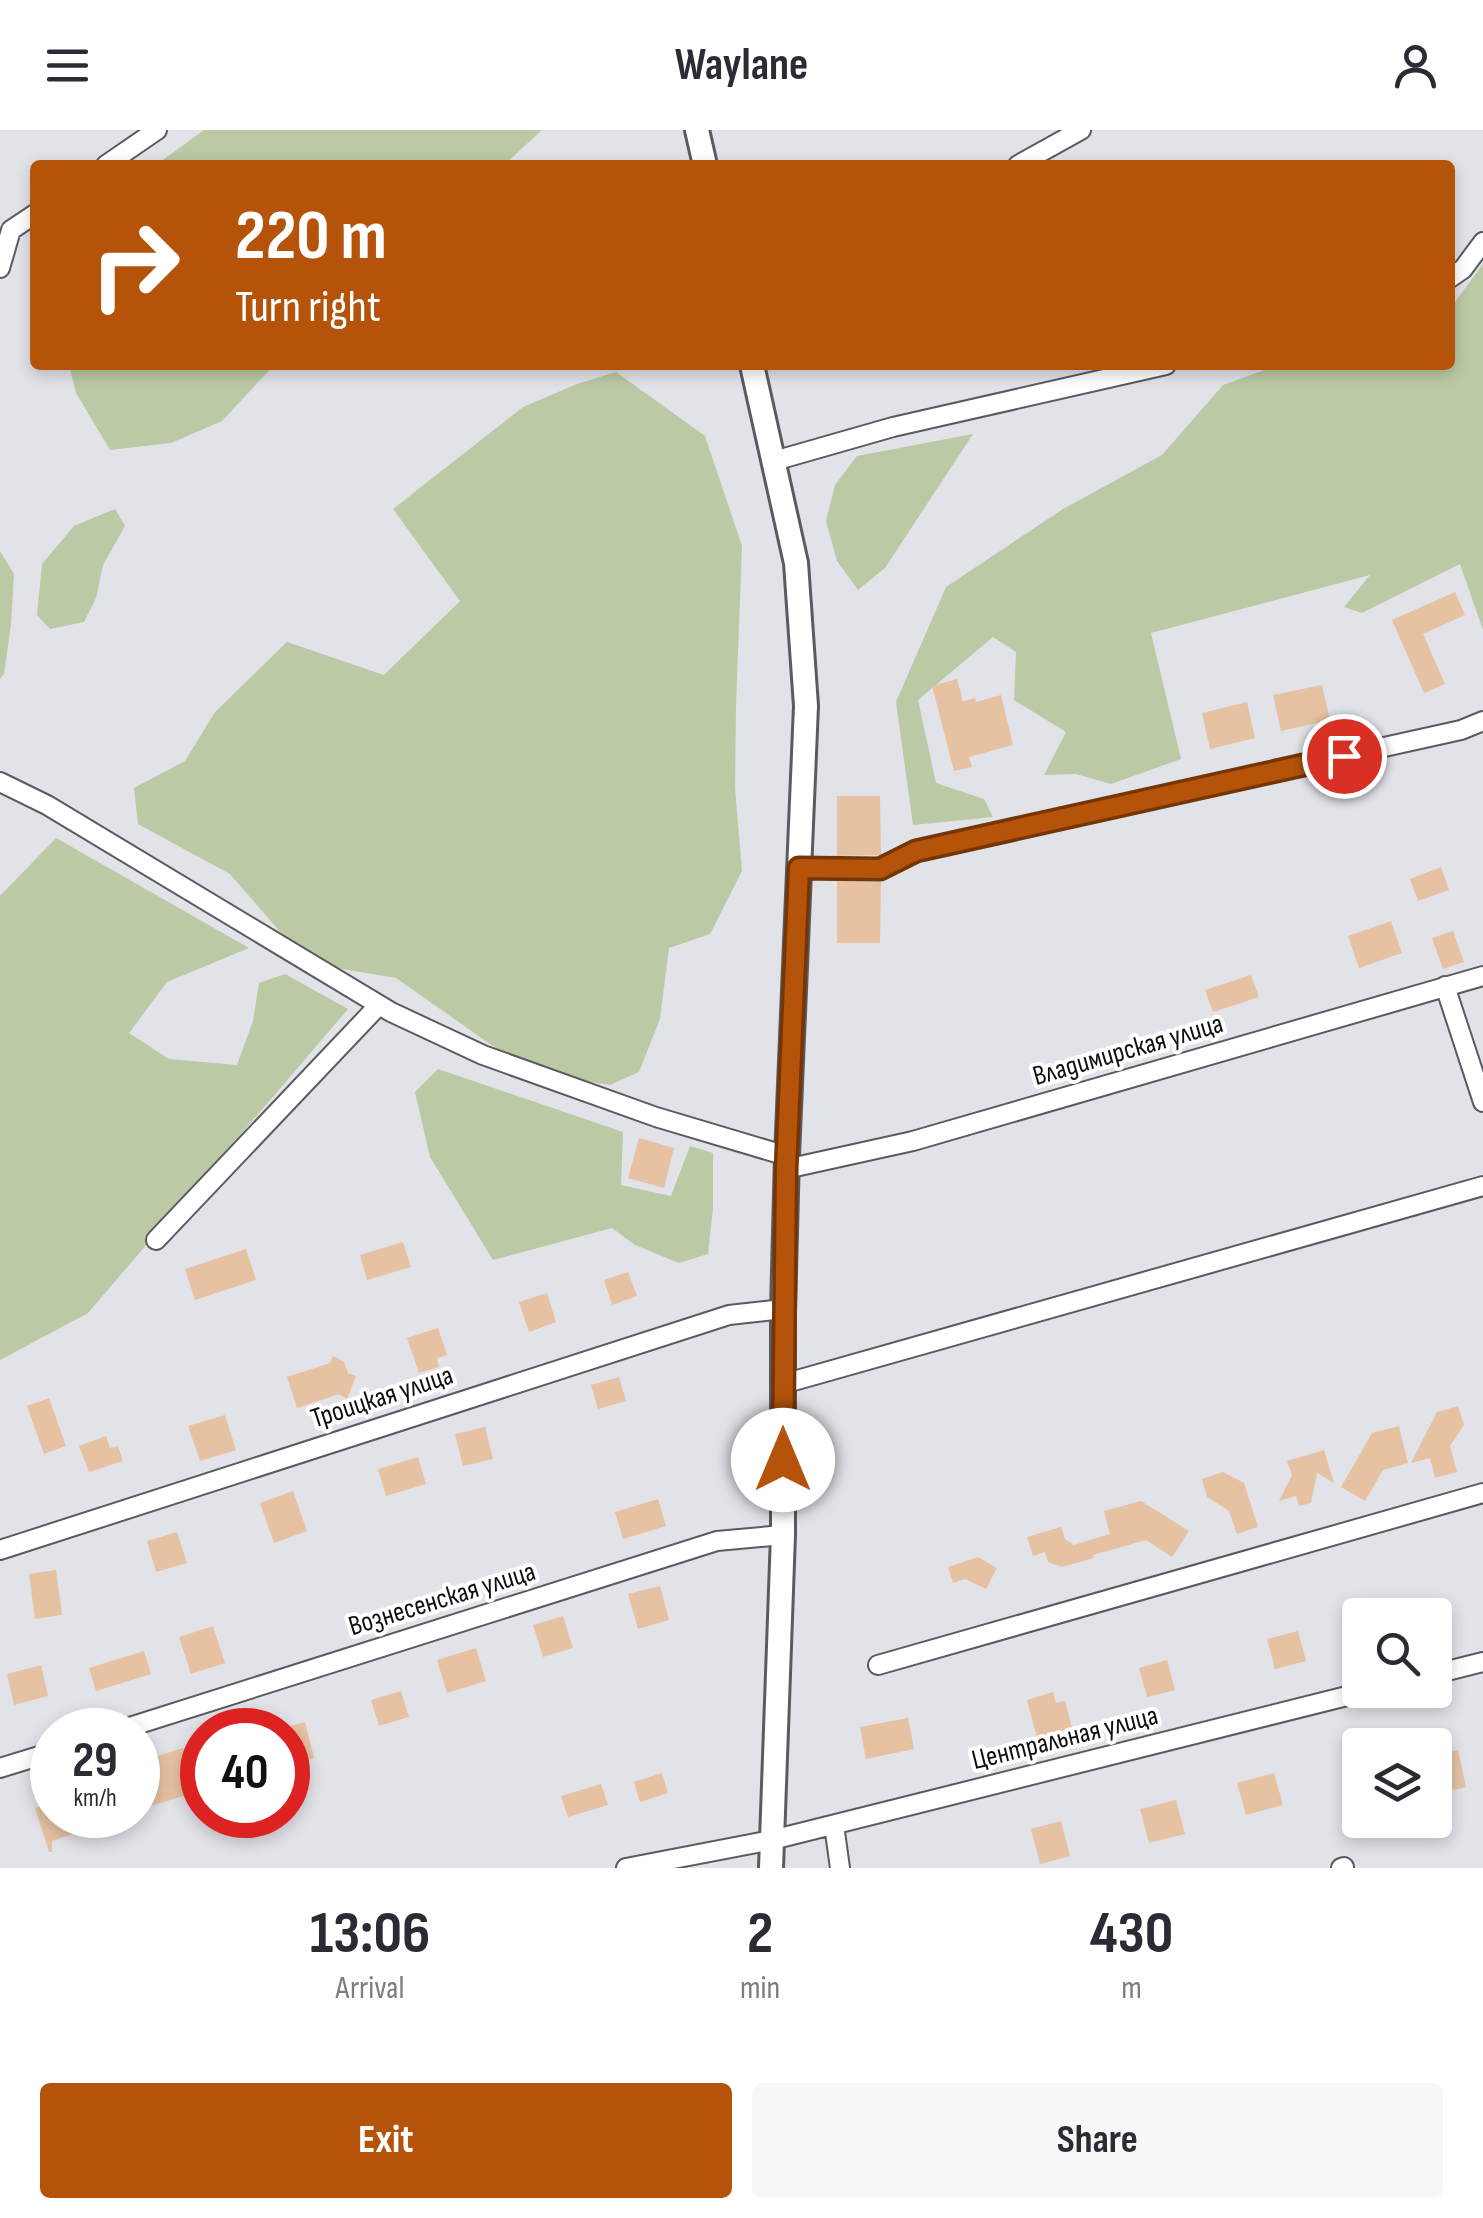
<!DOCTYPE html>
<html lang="en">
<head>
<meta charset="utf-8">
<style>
  body { margin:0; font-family:"Sofia Sans Condensed",sans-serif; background:#f7f7f7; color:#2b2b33; height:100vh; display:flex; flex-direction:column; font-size:38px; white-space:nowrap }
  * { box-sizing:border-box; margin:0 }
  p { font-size:32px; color:#7c7c81 }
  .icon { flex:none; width:55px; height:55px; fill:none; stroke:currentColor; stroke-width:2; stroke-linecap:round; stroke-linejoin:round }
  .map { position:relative; height:1738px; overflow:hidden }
  .panel { display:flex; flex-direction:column; background:#fff; flex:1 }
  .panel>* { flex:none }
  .top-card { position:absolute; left:30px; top:30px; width:1425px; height:210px; border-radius:10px; box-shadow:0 5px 15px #0003; background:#b45309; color:#fff; overflow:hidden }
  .buttons { position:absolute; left:1342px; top:1468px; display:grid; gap:20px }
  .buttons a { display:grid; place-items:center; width:110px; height:110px; border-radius:10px; background:#fff; box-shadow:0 5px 15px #0003; font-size:50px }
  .speed { position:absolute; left:30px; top:1578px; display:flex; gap:20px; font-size:50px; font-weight:700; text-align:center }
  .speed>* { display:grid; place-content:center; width:130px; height:130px; border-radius:50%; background:#fff; box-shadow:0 5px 15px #0003; line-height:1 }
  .speed small { font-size:25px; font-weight:400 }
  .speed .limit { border:15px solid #d22; background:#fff; color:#111 }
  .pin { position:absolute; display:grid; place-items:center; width:85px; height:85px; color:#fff; margin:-42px; border:5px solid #fff; border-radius:50%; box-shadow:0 2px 10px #0007 }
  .me { position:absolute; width:110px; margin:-55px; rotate:0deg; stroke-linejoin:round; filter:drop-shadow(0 0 8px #0008) }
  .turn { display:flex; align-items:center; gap:35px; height:210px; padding:0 40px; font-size:45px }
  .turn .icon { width:130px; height:130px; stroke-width:2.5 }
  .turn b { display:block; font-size:70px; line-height:85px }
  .eta { display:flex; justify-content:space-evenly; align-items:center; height:170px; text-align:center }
  .eta b { font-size:60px; font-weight:700; line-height:70px }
  .action { display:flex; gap:20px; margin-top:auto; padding:20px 40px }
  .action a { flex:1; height:115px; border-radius:10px; background:#b45309; color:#fff; font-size:40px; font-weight:700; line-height:115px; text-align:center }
  .action a+a { background:#f7f7f7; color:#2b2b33 }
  header { display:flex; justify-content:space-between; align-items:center; height:130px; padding:0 40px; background:#fff; font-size:45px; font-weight:700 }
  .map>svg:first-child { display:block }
</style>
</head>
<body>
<header><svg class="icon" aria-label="menu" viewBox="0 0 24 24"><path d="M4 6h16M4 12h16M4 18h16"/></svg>Waylane<svg class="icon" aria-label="person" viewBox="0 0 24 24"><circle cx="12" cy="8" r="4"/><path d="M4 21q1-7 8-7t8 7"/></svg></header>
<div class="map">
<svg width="1483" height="1738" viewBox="0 0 1483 1738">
  <rect width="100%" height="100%" fill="#e2e2e9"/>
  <path fill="#bbc9a5" d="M 204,0 L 542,0 L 504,35 L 156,35 Z
    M 1483,134 L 1483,500 L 1460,434 L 1362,483 L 1344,477 L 1370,445 L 1151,503 L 1181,629 L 1111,654 L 1076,644 L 1044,645 L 1066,602 L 1014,570 L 1016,522 L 993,507 L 918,570 L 936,653 L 984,669 L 993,687 L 913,695 L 896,572 L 946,457 L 1063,379 L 1162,325 L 1223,255 L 1278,235 L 1450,235 L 1450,174 L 1454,173 Z
    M 69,235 L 274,235 L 222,291 L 171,313 L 110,320 L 76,263 Z
    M 616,242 L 705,306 L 742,416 L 736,575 L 735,658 L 742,741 L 710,804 L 669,818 L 660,889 L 639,942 L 610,955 L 571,949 L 544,952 L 396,848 L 307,833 L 230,744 L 138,694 L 134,658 L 185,631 L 215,582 L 287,512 L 384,545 L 460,471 L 393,379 L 523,277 L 577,254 Z
    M 973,304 L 885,438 L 858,460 L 837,431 L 826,391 L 835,355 L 857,326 Z
    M 115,379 L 125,396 L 103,435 L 96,468 L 84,492 L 50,499 L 37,485 L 42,434 L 74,396 Z
    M 0,421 L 14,444 L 11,494 L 4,544 L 0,549 Z
    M 56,708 L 249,818 L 167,852 L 129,903 L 169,929 L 237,935 L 253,891 L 259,853 L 285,844 L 348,879 L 88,1183 L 0,1230 L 0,766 Z
    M 438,939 L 623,1002 L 621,1055 L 671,1066 L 690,1016 L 713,1023 L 713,1078 L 708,1124 L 679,1133 L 635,1115 L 612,1098 L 493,1130 L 430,1027 L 415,962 Z"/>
  <path fill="#e6c2a2" d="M 1455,462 L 1465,485 L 1423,504 L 1445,554 L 1424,563 L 1392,490 Z
    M 957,549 L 963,571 L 975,568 L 976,572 L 1001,565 L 1013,615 L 969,627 L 972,637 L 954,641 L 932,556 Z
    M 1322,555 L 1330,590 L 1281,601 L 1273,565 Z
    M 1247,572 L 1255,608 L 1210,619 L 1202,583 Z
    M 837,666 L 880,666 L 881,725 L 837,726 Z
    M 1441,737 L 1449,760 L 1418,771 L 1410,749 Z
    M 837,751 L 881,752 L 880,813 L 837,813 Z
    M 1391,791 L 1402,823 L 1359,838 L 1348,806 Z
    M 1453,801 L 1464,832 L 1443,839 L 1432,808 Z
    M 1251,845 L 1259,867 L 1213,882 L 1205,860 Z
    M 639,1008 L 674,1018 L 664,1058 L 628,1048 Z
    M 403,1112 L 411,1137 L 367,1150 L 360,1125 Z
    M 246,1119 L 256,1150 L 195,1170 L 185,1139 Z
    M 628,1142 L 637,1166 L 612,1175 L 604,1150 Z
    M 547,1163 L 556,1192 L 529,1202 L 519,1172 Z
    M 438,1198 L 447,1225 L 437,1228 L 439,1237 L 419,1243 L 407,1208 Z
    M 333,1226 L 344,1232 L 348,1243 L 356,1246 L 347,1269 L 339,1264 L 297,1278 L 287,1247 L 330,1233 Z
    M 619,1247 L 626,1271 L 598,1279 L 591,1255 Z
    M 49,1268 L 66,1316 L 44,1324 L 27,1276 Z
    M 1458,1276 L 1464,1295 L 1450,1316 L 1457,1342 L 1435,1348 L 1430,1328 L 1411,1333 L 1437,1282 Z
    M 225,1285 L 236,1320 L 200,1331 L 188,1296 Z
    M 1399,1296 L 1408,1333 L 1383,1340 L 1365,1371 L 1341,1357 L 1372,1303 Z
    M 485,1297 L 493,1329 L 463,1336 L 455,1304 Z
    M 106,1306 L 110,1318 L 118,1316 L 123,1331 L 89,1342 L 79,1316 Z
    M 1324,1320 L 1334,1353 L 1317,1343 L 1311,1373 L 1299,1376 L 1296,1366 L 1279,1371 L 1292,1345 L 1287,1331 Z
    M 418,1327 L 426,1354 L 386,1366 L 378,1339 Z
    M 1223,1342 L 1244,1353 L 1258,1397 L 1237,1404 L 1229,1381 L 1207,1367 L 1202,1349 Z
    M 293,1361 L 307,1401 L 274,1413 L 260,1373 Z
    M 658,1369 L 666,1396 L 623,1409 L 615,1382 Z
    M 1141,1371 L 1189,1401 L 1172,1427 L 1146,1410 L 1093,1425 L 1094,1428 L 1062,1437 L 1048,1432 L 1045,1422 L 1033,1426 L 1027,1407 L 1061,1397 L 1065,1409 L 1074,1415 L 1110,1404 L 1104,1381 Z
    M 177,1402 L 187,1433 L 156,1442 L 147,1411 Z
    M 978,1427 L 997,1438 L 986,1459 L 965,1449 L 953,1453 L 948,1437 Z
    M 56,1440 L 62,1485 L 35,1489 L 29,1444 Z
    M 660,1456 L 669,1490 L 638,1499 L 628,1464 Z
    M 563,1486 L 573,1518 L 543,1527 L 533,1495 Z
    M 213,1496 L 225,1533 L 191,1544 L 179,1507 Z
    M 1298,1501 L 1306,1531 L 1275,1539 L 1267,1509 Z
    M 476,1518 L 486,1551 L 447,1563 L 437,1530 Z
    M 144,1521 L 151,1544 L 96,1561 L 89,1538 Z
    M 1167,1530 L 1175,1560 L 1147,1567 L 1139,1538 Z
    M 41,1535 L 48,1566 L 14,1575 L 7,1544 Z
    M 401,1561 L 409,1587 L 379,1596 L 371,1570 Z
    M 1053,1562 L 1056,1573 L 1065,1571 L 1072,1598 L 1037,1608 L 1027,1570 Z
    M 908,1588 L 914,1619 L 866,1629 L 860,1597 Z
    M 305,1592 L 314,1628 L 288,1634 L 288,1597 Z
    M 183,1618 L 196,1662 L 138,1680 L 138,1632 Z
    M 1458,1620 L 1466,1657 L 1435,1664 L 1435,1625 Z
    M 662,1643 L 668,1663 L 640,1672 L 634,1652 Z
    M 1274,1643 L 1283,1675 L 1246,1685 L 1237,1653 Z
    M 601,1654 L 608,1675 L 568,1687 L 561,1666 Z
    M 1176,1670 L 1185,1704 L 1149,1713 L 1140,1679 Z
    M 52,1673 L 52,1685 L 80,1685 L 85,1700 L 52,1711 L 52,1722 L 49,1722 L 35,1678 Z
    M 1061,1691 L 1070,1726 L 1040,1734 L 1031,1699 Z"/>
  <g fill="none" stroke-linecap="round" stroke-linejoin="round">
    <g stroke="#5a5a60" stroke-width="22">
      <path id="minor" d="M 106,35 L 157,0
        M 1018,35 L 1081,0
        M 0,138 L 11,100 L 35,84
        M 1450,148 L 1463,139 L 1483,112
        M 774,331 L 893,297 L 1166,235
        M 0,652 L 47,675 L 391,882 L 483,925 L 656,987 L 787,1026
        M 799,738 L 881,739 L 915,721 L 1461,600 L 1483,591
        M 1445,856 L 1483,972
        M 786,1039 L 913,1011 L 1483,846
        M 156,1110 L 379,875
        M 783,1254 L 1483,1056
        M 0,1420 L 729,1185 L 783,1179
        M 878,1535 L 1483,1363
        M 1435,1544 L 1483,1532
        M 120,1600 L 717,1411 L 783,1405
        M 0,1638 L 52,1622
        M 834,1695 L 840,1738
        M 626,1738 L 772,1710 L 1371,1560
        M 1341,1738 L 1344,1737"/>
    </g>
    <g stroke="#5a5a60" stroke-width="28">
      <path id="tertiary" d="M 697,0 L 705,35
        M 752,235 L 796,433 L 806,576 L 787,1026 L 783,1179 L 783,1405 L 771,1738"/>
    </g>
    <use href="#minor" stroke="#fff" stroke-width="18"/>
    <use href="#tertiary" stroke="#fff" stroke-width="22"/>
  </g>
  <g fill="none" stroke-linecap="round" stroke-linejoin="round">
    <g stroke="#753606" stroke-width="25">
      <path id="route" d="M 783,1330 L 786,1040 L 799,738 L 880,739 L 916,721 L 1344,626"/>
    </g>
    <use href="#route" stroke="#b45309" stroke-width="18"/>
  </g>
  <g text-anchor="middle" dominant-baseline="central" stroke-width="8" stroke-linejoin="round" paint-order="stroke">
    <g font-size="28" fill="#0e0e10" stroke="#fff">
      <text transform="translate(1128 920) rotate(-16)">Владимирская улица</text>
      <text transform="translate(382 1267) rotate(-18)">Троицкая улица</text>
      <text transform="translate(442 1469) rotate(-17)">Вознесенская улица</text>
      <text transform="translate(1065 1608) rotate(-14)">Центральная улица</text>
    </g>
  </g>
</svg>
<div class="buttons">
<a><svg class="icon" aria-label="search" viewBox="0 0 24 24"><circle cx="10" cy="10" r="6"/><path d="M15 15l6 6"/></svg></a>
<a><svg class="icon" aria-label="layers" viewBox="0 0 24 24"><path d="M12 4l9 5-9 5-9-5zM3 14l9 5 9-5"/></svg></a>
</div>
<div class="speed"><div>29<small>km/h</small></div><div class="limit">40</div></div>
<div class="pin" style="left:1344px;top:626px;background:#d93025"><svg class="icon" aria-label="arrive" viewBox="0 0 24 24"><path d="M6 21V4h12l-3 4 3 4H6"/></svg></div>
<svg class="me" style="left:783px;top:1330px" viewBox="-20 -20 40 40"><circle r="19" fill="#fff"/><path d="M0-13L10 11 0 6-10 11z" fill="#b45309"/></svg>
<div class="top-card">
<div class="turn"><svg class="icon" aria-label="right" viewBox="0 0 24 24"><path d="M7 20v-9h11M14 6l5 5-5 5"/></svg><div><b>220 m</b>Turn right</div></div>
</div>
</div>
<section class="panel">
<div class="eta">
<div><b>13:06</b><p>Arrival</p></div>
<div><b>2</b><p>min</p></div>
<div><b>430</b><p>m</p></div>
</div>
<div class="action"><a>Exit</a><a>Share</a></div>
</section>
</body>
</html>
